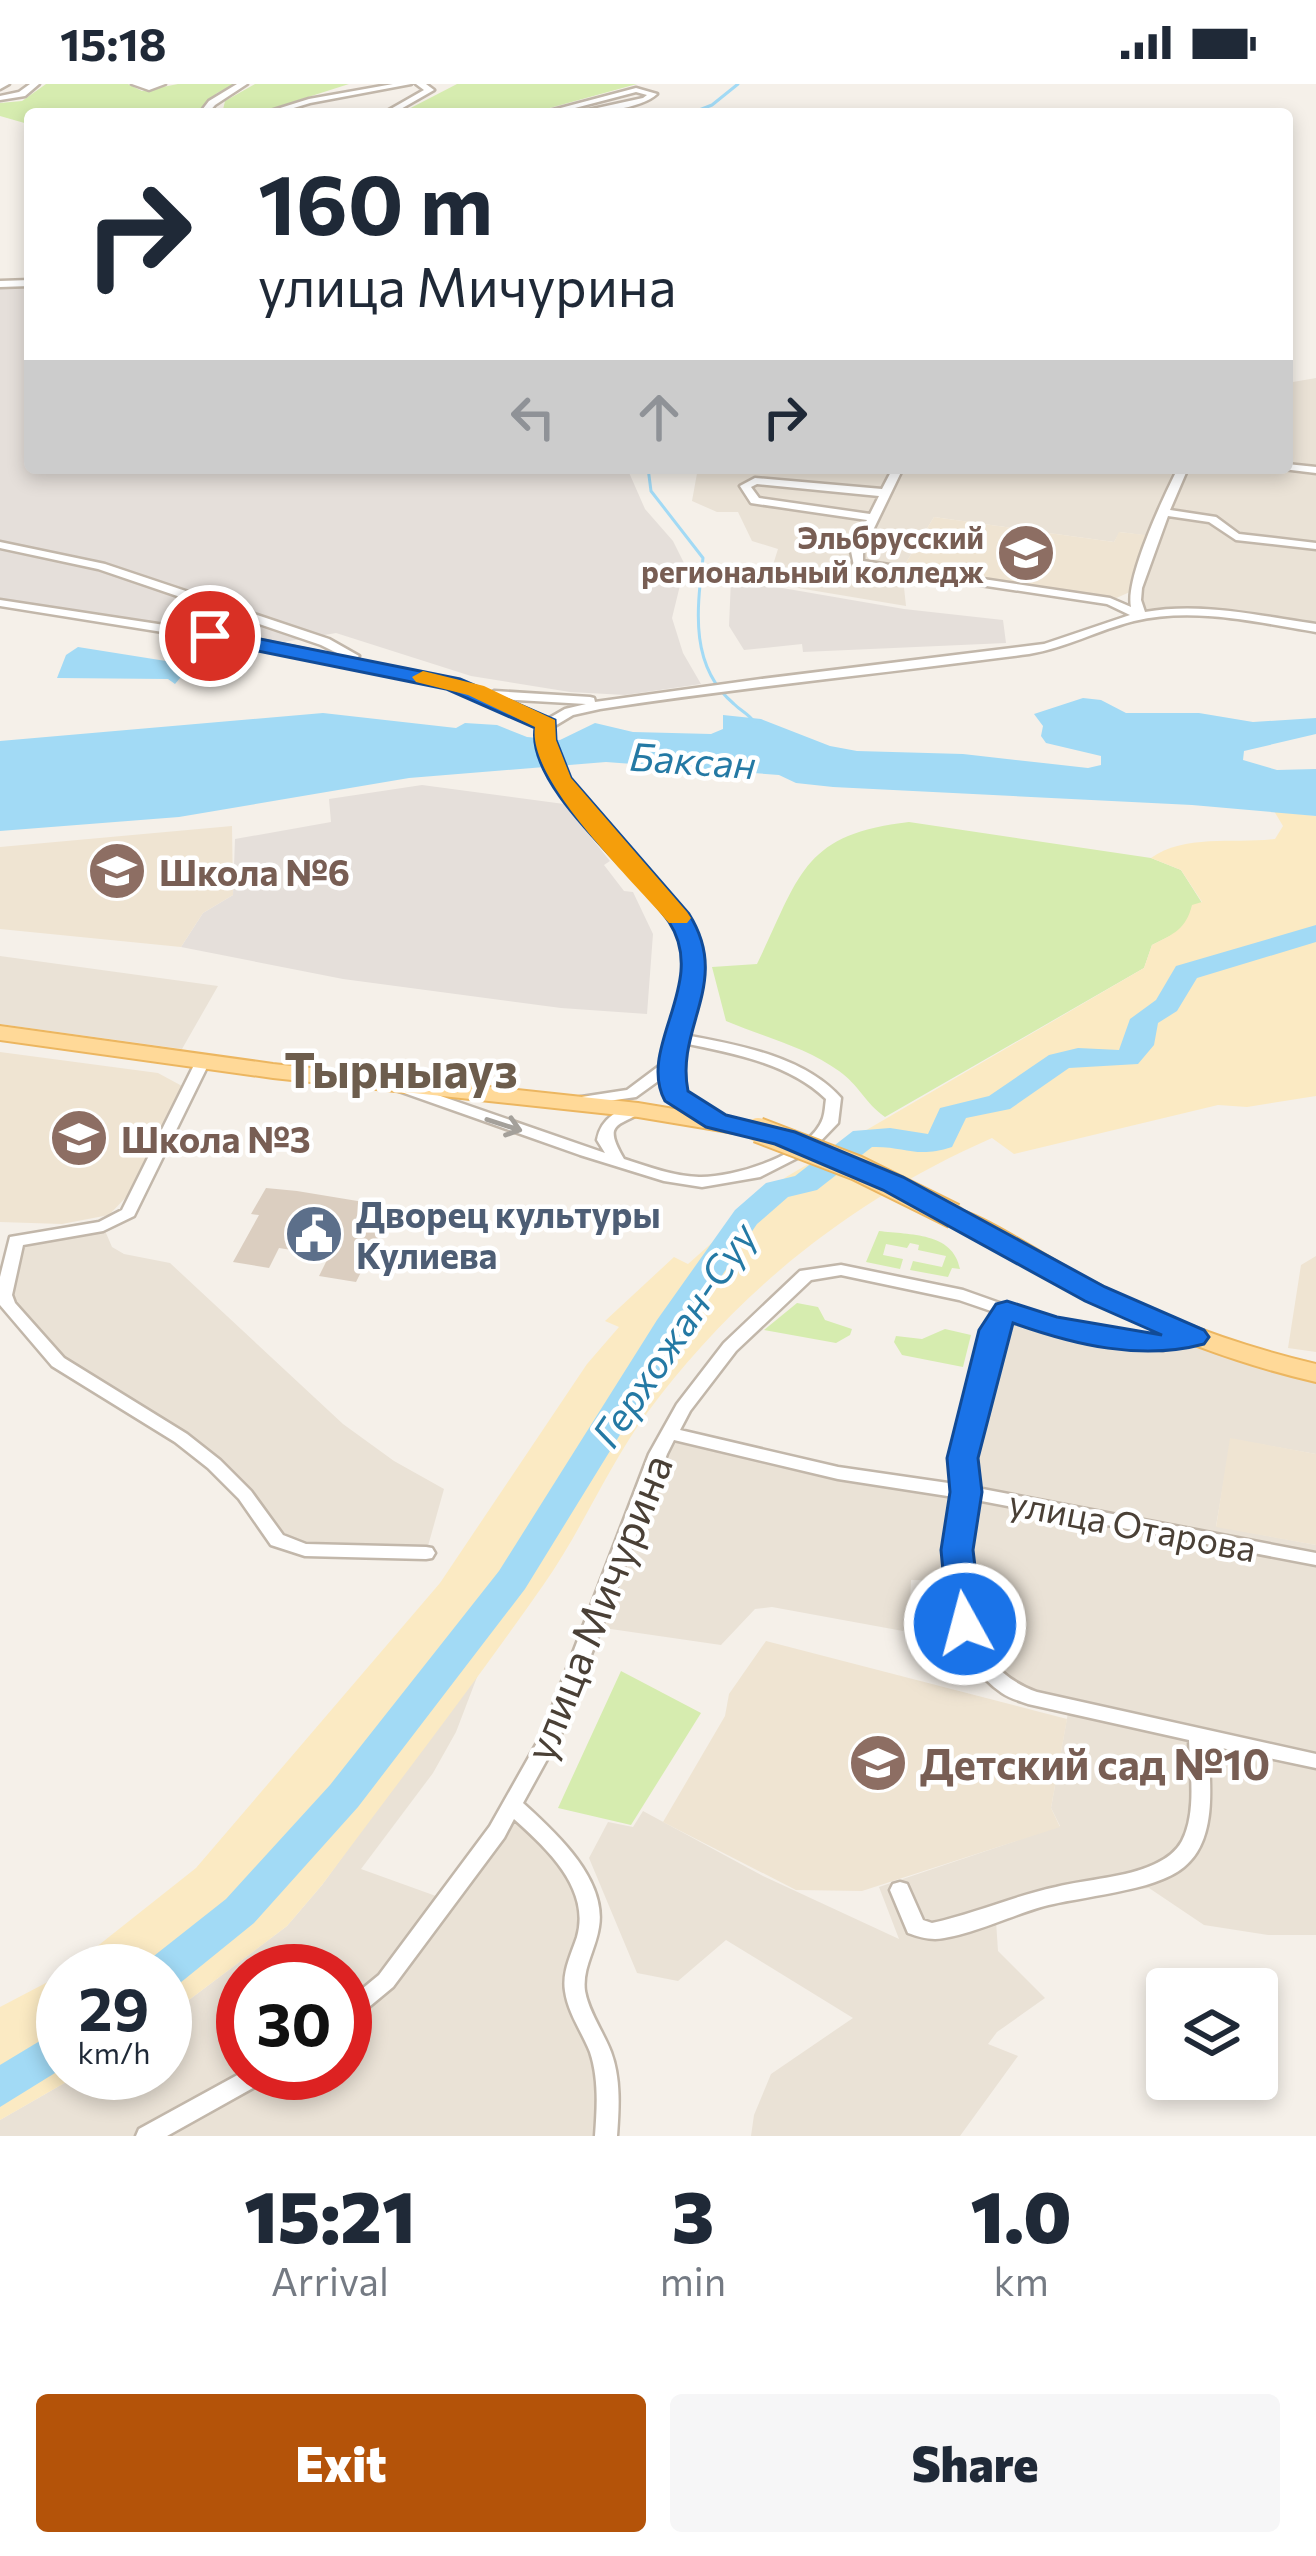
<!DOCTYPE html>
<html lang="en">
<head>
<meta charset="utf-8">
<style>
  body { margin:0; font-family:Commissioner,sans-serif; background:#f6f6f7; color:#1f2937; height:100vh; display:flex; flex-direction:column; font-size:45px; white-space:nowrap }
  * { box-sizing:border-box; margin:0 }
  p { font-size:39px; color:#747a83 }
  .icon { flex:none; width:66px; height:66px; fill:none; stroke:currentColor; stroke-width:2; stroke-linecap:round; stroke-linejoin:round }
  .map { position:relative; height:2052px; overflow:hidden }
  .sheet { display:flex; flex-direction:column; background:#fff; flex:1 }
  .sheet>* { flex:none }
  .guide { position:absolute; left:24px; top:24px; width:1269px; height:366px; border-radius:12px; box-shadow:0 6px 18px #0003; background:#fff; color:#1f2937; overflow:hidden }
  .controls { position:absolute; left:1146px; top:1884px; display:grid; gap:24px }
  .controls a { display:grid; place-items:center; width:132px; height:132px; border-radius:12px; background:#fff; box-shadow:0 6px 18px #0003; font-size:60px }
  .speed { position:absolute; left:36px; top:1860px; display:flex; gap:24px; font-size:60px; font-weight:700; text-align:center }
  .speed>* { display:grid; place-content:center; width:156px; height:156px; border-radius:50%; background:#fff; box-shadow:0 6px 18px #0003; line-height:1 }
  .speed small { font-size:30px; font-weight:400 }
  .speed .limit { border:18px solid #d22; background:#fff; color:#111 }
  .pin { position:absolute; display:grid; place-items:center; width:102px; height:102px; color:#fff; margin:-51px; border:6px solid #fff; border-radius:50%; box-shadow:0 3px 12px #0007 }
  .me { position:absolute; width:132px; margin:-66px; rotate:353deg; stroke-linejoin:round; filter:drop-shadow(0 0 9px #0008) }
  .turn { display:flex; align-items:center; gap:42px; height:252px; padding:0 36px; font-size:54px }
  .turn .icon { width:156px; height:156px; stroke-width:2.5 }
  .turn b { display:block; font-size:84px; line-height:102px }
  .lanes { display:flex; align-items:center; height:114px; padding:0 36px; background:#0003; justify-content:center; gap:60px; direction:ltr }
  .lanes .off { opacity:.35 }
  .eta { display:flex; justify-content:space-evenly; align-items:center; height:204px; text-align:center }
  .eta b { font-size:72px; font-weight:800; line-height:84px }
  .primary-button { display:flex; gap:24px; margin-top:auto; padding:24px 36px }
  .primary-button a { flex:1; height:138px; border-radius:12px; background:#b45309; color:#fff; font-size:48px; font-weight:800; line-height:138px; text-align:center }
  .primary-button a+a { background:#f6f6f7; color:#1f2937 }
  .status { display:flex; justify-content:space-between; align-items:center; height:84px; padding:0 60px; background:#fff; direction:ltr }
  .status svg { height:33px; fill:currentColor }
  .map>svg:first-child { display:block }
</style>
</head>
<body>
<div class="status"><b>15:18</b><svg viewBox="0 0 49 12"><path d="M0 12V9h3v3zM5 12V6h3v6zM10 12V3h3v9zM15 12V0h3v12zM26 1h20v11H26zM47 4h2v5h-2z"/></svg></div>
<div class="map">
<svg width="1316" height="2052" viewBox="0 0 1316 2052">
  <rect width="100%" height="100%" fill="#f5f0e9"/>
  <path fill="#eae2d6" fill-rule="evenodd" d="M 1316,294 L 1316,544 L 1206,530 L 1141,532 L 1134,511 L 1157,453 L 1120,448 L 1114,458 L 934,433 L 902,485 L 906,522 L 780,501 L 785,489 L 772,484 L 778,465 L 752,457 L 738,428 L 717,428 L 692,417 L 698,384 L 1287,384 L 1287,299 Z
    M 0,872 L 218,902 L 182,965 L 0,940 Z
    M 103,1142 L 112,1163 L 124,1170 L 170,1179 L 343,1340 L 394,1377 L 444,1405 L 426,1469 L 287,1462 L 214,1380 L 92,1301 L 8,1221 L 16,1157 Z
    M 1007,1226 L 1163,1261 L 1194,1253 L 1316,1289 L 1316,1370 L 1231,1355 L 1216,1442 L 1316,1461 L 1316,1851 L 1268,1851 L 1204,1841 L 1149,1804 L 1058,1816 L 996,1837 L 998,1867 L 1045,1914 L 997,1948 L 988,1960 L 1018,1972 L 960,2052 L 751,2052 L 754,2031 L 771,1990 L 853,1934 L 726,1856 L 678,1897 L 637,1889 L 589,1774 L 608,1738 L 633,1743 L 643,1727 L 763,1792 L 899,1855 L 879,1803 L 1060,1742 L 1051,1724 L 1069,1623 L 988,1590 L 957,1497 L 911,1496 L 909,1538 L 903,1547 L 772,1523 L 755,1525 L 721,1561 L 590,1542 L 669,1349 L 738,1366 L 965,1408 L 963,1374 Z
    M 482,1580 L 456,1648 L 433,1689 L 361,1785 L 447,1816 L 512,1721 L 545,1751 L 587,1819 L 574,1880 L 603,1975 L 606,2052 L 0,2052 L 0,2036 L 82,1989 L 165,1989 L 165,1934 L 287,1842 L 322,1801 ZM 243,1887 L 345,1887 L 345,1989 L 243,1989 Z"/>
  <path fill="#e5dfda" d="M 30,202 L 30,384 L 627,384 L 645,425 L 673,457 L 685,481 L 672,534 L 683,569 L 701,600 L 625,611 L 570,608 L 471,592 L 336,549 L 284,558 L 0,515 L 0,203 Z
    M 731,495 L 904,525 L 1003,536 L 1006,559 L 803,568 L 802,560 L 744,566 L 729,542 Z
    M 422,701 L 564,720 L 610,777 L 604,781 L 624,807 L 633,808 L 653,850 L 647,930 L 561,924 L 343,895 L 181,863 L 203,829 L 233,811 L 235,755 L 331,738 L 329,715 Z"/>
  <path fill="#efe4d2" d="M 934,433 L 1114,458 L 1119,448 L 1145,451 L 1130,508 L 1114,515 L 902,485 Z
    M 232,742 L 233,811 L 203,829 L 181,863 L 0,845 L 0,763 Z
    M 0,968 L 158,989 L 182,1002 L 131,1108 L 109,1131 L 62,1140 L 0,1138 Z
    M 1316,1172 L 1316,1268 L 1288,1264 L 1301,1181 Z
    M 1230,1354 L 1316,1370 L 1316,1461 L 1216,1443 Z
    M 766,1557 L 1067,1635 L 1051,1724 L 1060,1743 L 862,1807 L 796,1806 L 663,1738 L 725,1632 L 729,1610 Z"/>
  <path fill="#d6ecaf" d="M 46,0 L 128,0 L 142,7 L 178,0 L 236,0 L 217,9 L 198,30 L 30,30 L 28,40 L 0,32 L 0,19 L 22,17 Z
    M 255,0 L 349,0 L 255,30 L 222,30 L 225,17 Z
    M 457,0 L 637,0 L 528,30 L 399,30 Z
    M 909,738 L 1151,774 L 1181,786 L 1202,819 L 1178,848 L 1152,861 L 1144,884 L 885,1033 C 865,1019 859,1001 839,987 C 806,963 764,953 726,937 L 712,883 L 757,880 C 800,792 802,750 909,738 Z
    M 879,1147 C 910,1151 953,1148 960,1185 L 952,1184 L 948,1193 L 910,1186 L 913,1177 L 942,1183 L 946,1172 L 918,1166 L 919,1161 L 910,1159 L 907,1164 L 886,1160 L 883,1171 L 903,1175 L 900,1185 L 866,1178 Z
    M 797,1219 L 818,1223 L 825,1236 L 852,1245 L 850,1251 L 836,1259 L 764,1246 Z
    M 945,1245 L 971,1251 L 963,1283 L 902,1271 L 894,1258 L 896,1252 L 922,1255 Z
    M 621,1587 L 701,1629 L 631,1741 L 558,1724 Z"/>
  <path fill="#fbeac3" d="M 1274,727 L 1316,732 L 1316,1012 L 1247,1023 L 1218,1021 L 1014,1070 L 992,1054 C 853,1115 738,1206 647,1329 C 608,1382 582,1446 544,1500 C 473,1602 396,1701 322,1801 L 287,1842 L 165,1934 L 165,1887 L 66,1887 L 196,1784 L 440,1499 L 587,1280 L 619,1243 L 605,1237 L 674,1173 L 688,1180 L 786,1093 L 1144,884 L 1152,861 C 1174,850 1186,845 1192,821 L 1202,818 L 1181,786 L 1151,774 C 1185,750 1235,760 1275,755 L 1283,742 Z
    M 63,1890 L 63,1989 L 82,1989 L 0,2036 L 0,1923 Z"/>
  <path fill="#a2daf5" d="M 78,563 L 191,581 L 175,600 L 168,595 L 57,594 L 66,571 Z
    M 1083,614 L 1101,616 L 1126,629 L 1199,629 L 1253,638 L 1316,634 L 1316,650 L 1244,667 L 1243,676 L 1277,686 L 1316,685 L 1316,732 L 1192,721 L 833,703 L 796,699 L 779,691 L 606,678 L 409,694 L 179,733 L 0,747 L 0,657 L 323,629 L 456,644 L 465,639 L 497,641 L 527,653 L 560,656 L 595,639 L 633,648 L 711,650 L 723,645 L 723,631 L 761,635 L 830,662 L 857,667 L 963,670 L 1088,684 L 1101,681 L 1101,672 L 1046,659 L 1041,652 L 1043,642 L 1034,630 Z"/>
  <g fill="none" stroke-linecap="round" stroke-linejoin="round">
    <path stroke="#a2daf5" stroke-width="3" d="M 689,30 L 712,21 L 738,0
      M 648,384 L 651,407 L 703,474 C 697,525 689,582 734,620 C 742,628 748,629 755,639"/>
    <path fill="#a2daf5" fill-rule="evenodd" d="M 1316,841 L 1316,858 L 1197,894 L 1177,927 L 1158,939 L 1154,961 L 1138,980 L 1069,984 L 1010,1025 L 966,1034 L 952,1063 C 915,1075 906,1062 872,1063 L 817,1106 L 788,1113 L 757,1140 L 682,1250 L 525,1505 L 358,1723 L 254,1839 L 180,1899 L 165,1904 L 165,1887 L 144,1887 L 150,1875 L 226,1815 L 330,1701 L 499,1487 L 657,1236 L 735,1126 L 766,1099 L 795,1092 L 853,1047 L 890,1044 L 928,1050 L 940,1024 L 989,1012 L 1049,971 L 1078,964 L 1119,966 L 1130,935 L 1156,916 L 1176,882 Z
      M 63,1943 L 63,1984 L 0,2023 L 0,1981 Z"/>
  </g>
  <path fill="#dbcec0" d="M 266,1104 L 297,1107 L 400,1124 L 387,1151 L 380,1150 L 356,1198 L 319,1192 L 329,1172 L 279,1164 L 269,1184 L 233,1178 L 259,1131 L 251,1130 Z"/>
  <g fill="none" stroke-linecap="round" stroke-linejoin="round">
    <g stroke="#c2b7aa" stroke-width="5">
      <path id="street" d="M 0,0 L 9,0 L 0,5 Z
        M 30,0 L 39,0 L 25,12 L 0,16 L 0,12 L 19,8 Z
        M 132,0 L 165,0 L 149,6 Z
        M 237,0 L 247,0 L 215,21 L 207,30 L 199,30 L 209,17 Z
        M 393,0 L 411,0 L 310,19 L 274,30 L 261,30 L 309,15 Z
        M 416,0 L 426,0 L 434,6 L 392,30 L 382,30 L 424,6 Z
        M 636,4 L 657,10 C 641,25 593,30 570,30 L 643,14 L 647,11 L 636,8 L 552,30 L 538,30 Z
        M 30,196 L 30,202 L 0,203 L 0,197 Z
        M 1287,380 L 1316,383 L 1316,389 L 1283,385 L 1287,384 Z
        M 893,384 L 903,384 L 863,467 L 863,477 L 1110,514 L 1131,523 C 1125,494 1164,412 1178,384 L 1188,384 L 1170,426 L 1216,433 L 1239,450 L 1316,459 L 1316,465 L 1236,456 L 1209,438 L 1168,432 L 1142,504 L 1141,516 L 1145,528 C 1202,518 1260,532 1316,540 L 1316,548 C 1256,538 1194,523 1134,537 C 1098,546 1066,564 1029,570 C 886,589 743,603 600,625 L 573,631 L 553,643 C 553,649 552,655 553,661 C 561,704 623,766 653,798 C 674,821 698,843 700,877 C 702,902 693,927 685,951 C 738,961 804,972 841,1014 L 838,1039 L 811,1067 L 760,1093 L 702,1103 L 664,1097 L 580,1071 L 390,1004 L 388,1001 L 390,998 L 400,998 L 605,1069 L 597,1056 C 601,1033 621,1022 643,1023 L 646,1026 C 618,1043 602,1038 624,1075 C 649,1083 673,1092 699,1093 C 734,1094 811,1070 823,1034 C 825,1028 825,1021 826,1015 C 789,979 732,969 683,959 L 675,997 L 685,1012 L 721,1034 L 724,1037 L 721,1040 C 696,1041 670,1017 661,995 L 636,1013 L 580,1021 L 575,1020 L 573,1017 L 575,1014 L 627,1006 L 663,979 L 681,916 L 686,877 L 682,857 L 674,837 L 591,745 L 550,686 L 540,661 L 541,643 L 449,603 L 250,562 L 0,522 L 0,516 L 250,554 L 453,596 L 488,611 L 494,607 L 590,613 L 594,614 L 595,618 L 761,595 L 1044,560 L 1130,531 L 1107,520 L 854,482 L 851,467 L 867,436 L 751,419 L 740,402 L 755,394 L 882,405 ZM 757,400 L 879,412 L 870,430 L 759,414 L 751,403 ZM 497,615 L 586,620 L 565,625 L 546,636 Z
        M 0,458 L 105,480 L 329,555 L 359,572 L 353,576 L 349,575 L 321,561 L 98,485 L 0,464 Z
        M 203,973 L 210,977 L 134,1132 L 103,1147 L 23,1161 L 12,1211 L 15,1219 L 64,1274 L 187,1350 L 220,1376 L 251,1407 L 283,1451 L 306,1460 L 426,1463 L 432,1464 L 435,1469 L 432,1474 L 426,1475 L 305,1472 L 271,1461 L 239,1415 L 208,1384 L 175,1358 L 52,1282 L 0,1221 L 0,1193 L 10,1153 L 99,1138 L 122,1126 L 196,977 Z
        M 841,1181 L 963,1206 L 1036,1232 L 1131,1252 L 1163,1256 L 1194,1248 L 1200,1249 L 1202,1253 L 1200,1257 L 1163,1266 L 1131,1262 L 1033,1242 L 1010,1234 L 1002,1246 L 975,1350 L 972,1403 L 1316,1469 L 1316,1481 L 971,1415 C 968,1486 954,1579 1037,1608 L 1316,1670 L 1316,1684 L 1208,1661 C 1210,1699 1218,1755 1184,1783 C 1154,1808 1080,1812 1041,1823 C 1010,1832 966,1853 935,1855 C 926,1855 916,1852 908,1849 L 890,1806 L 893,1800 L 900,1798 L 907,1800 L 923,1836 L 932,1839 C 974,1830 1014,1812 1056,1803 C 1088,1795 1125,1794 1155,1780 C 1166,1775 1176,1768 1182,1757 C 1197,1728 1190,1687 1189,1656 L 1028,1620 C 1020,1617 1009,1614 1002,1609 C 938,1565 950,1479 954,1413 L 838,1395 L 674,1356 L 667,1370 L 561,1650 L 523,1719 C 555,1748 607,1795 599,1843 C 596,1865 582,1884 585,1907 C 589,1929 603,1947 611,1968 C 621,1995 619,2024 617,2052 L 595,2052 C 597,2024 599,1995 590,1968 C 582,1948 568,1929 565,1907 C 562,1888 571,1871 577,1853 C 591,1804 546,1764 514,1735 L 504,1754 L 393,1903 L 352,1937 L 345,1940 L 345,1919 L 379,1891 L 490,1742 L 542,1650 L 649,1370 L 677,1320 L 724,1259 L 800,1187 ZM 841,1191 L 959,1216 L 997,1229 L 986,1246 L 957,1350 L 955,1400 L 838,1383 L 680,1346 L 690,1327 L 736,1267 L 811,1196 Z
        M 243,1988 L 272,1989 L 269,1995 L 167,2052 L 136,2052 L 139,2045 Z"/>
    </g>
    <g stroke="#ecb660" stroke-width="4">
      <path id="primary" d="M 0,942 L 273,980 L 638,1019 L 758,1039 L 770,1046 L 758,1053 L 638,1033 L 273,994 L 0,956 Z
        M 954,1124 C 988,1133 1049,1175 1084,1193 C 1158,1232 1235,1261 1316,1280 L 1316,1298 C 1181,1267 1064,1206 945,1138 L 941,1132 L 945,1126 Z"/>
    </g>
    <use href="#street" fill="#fff" fill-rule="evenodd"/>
    <use href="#primary" fill="#ffd998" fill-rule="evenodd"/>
    <g stroke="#ecb660" stroke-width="28" stroke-linecap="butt">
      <path id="primary-bridge" d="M 758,1046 L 857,1084 L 954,1132"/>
    </g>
    <use href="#primary-bridge" stroke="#ffd998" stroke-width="24"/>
  </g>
  <defs><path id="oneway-shaft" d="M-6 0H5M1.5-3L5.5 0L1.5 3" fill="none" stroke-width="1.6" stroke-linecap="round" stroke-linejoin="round" transform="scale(3)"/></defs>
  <use stroke="#a4a09a" href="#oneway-shaft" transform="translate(504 1041) rotate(18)"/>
  <path fill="#1a73e8" stroke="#114b97" stroke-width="3" d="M 210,545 L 460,595 L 555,636 L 556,656 L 571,694 L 689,830 C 732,898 675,943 688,1007 L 726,1031 L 795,1048 L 903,1093 L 1105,1203 L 1204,1246 L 1209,1253 L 1204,1260 C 1141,1277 1075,1261 1013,1239 L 978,1374 L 982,1408 L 973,1466 L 982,1540 L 977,1548 L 965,1552 L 953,1548 L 948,1540 L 941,1466 L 950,1408 L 947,1374 L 979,1246 L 996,1220 L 1007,1217 L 1057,1233 L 1162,1251 L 1085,1217 L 883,1106 L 775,1060 L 706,1043 L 665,1017 C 636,963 709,899 669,838 C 636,789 526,705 535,644 L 446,605 L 203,556 L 203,547 Z"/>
  <path fill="#f59e0b" d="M 423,587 L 484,602 L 555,636 L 556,656 L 571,694 L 687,828 L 691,834 L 687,839 L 669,839 C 634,797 527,697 535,643 L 468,611 L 416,598 L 412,593 Z"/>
  <defs>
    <g id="university-disc" transform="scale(3)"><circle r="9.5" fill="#8d6e63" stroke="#fff"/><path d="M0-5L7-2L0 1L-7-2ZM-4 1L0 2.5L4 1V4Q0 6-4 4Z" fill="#fff"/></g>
    <g id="school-disc" transform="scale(3)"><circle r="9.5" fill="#8d6e63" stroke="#fff"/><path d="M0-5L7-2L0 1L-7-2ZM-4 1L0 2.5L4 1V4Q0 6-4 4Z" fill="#fff"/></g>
    <g id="civic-disc" transform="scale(3)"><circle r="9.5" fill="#5c6f8a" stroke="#fff"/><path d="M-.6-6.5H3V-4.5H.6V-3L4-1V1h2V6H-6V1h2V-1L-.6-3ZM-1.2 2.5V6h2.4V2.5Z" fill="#fff"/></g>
  </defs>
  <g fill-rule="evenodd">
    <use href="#university-disc" x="1026" y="469"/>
    <use href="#school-disc" x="117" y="787"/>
    <use href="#school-disc" x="79" y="1054"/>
    <use href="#civic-disc" x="314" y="1150"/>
    <use href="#school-disc" x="878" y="1679"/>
  </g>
  <g text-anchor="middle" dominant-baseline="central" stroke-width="9" stroke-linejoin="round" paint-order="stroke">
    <g font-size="30" font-weight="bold" fill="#785e54" stroke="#fff" text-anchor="end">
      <text x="984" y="452">Эльбрусский<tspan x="984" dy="34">региональный колледж</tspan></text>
    </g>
    <g font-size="36" font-weight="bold" fill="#785e54" stroke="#fff" text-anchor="start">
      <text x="159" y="787">Школа №6</text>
      <text x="121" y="1054">Школа №3</text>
    </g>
    <g font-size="36" font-weight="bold" fill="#4e5e75" stroke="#fff" text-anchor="start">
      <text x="356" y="1129">Дворец культуры<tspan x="356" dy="41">Кулиева</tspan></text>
    </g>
    <g font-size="36" fill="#4a4036" stroke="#fff">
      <text transform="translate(1133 1440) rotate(11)">улица Отарова</text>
    </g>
    <g font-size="39" font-style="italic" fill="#2479a4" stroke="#fff">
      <text transform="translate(693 675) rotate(4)">Баксан</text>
      <text transform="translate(673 1250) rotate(-56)">Герхожан-Суу</text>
    </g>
    <g font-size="42" fill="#4a4036" stroke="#fff">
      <text transform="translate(597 1523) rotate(-68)">улица Мичурина</text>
    </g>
    <g font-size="42" font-weight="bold" fill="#785e54" stroke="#fff" text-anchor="start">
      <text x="920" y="1679">Детский сад №10</text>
    </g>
    <g font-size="48" font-weight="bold" fill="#6d5d4d" stroke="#fff">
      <text x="401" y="984">Тырныауз</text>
    </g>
  </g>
</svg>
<div class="controls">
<a><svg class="icon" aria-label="layers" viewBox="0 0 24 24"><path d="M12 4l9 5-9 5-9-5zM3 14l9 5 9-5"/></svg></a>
</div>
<div class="speed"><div>29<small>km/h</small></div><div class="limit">30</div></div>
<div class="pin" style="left:210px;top:552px;background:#d93025"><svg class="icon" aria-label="arrive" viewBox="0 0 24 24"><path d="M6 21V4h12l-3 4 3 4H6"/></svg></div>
<svg class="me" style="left:965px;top:1540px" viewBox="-20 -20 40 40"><circle r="17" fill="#1a73e8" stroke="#fff" stroke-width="3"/><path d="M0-11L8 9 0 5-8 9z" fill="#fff"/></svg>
<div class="guide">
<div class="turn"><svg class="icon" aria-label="right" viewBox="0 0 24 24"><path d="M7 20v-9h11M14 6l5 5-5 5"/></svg><div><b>160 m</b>улица Мичурина</div></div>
<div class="lanes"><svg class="icon off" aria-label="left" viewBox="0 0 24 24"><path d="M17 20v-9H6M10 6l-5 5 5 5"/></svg><svg class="icon off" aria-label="ahead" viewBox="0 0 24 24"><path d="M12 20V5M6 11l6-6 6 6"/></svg><svg class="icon" aria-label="right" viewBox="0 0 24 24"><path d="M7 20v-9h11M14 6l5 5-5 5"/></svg></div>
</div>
</div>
<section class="sheet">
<div class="eta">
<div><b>15:21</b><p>Arrival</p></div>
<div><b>3</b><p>min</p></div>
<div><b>1.0</b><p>km</p></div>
</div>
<div class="primary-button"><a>Exit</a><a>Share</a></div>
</section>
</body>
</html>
